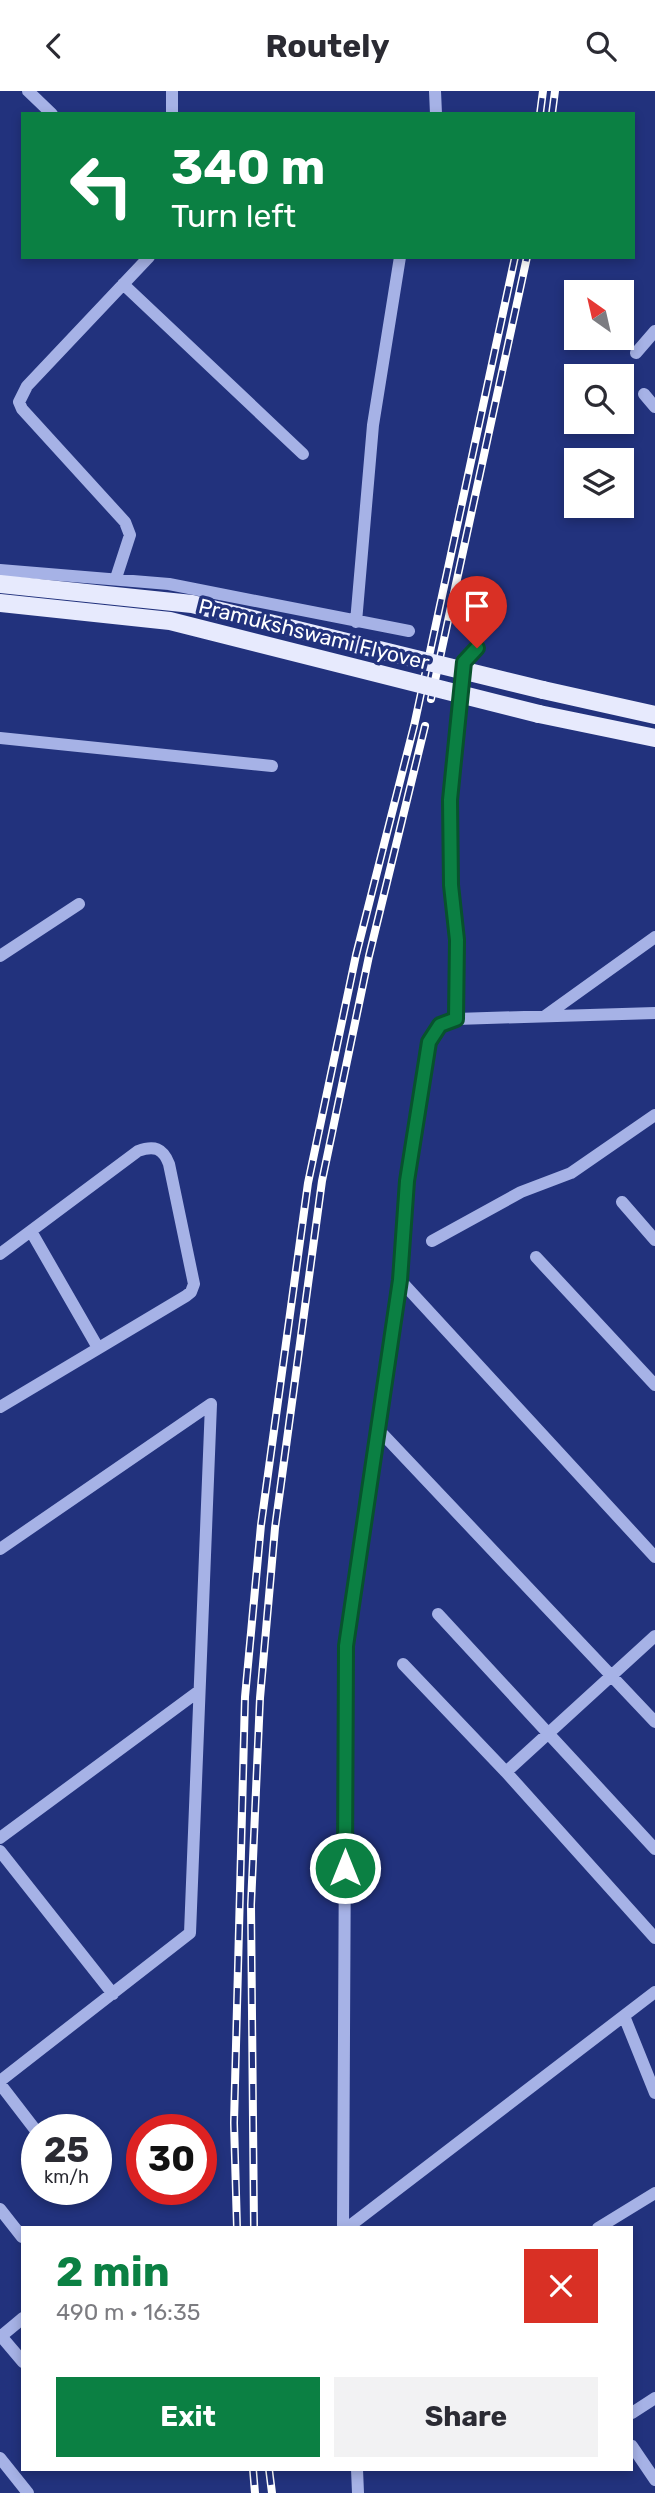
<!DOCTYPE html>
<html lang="en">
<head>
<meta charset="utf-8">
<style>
  body { margin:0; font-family:Rubik,sans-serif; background:#f2f2f3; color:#2b2b33; height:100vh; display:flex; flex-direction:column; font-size:26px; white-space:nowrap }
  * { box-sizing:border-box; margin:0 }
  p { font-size:23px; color:#7c7c81 }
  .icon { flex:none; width:38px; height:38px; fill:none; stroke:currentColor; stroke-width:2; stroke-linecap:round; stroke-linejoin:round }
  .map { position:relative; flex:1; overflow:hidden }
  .panel { position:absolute; left:21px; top:2135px; width:612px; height:245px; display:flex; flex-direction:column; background:#fff; border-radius:0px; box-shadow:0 4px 10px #0003 }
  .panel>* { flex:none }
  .top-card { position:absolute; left:21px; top:21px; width:614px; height:147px; border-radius:0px; box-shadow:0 4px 10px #0003; background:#0b8043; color:#fff; overflow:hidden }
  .needle { width:46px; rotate:326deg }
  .buttons { position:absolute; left:564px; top:189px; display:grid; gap:14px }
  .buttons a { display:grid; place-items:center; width:70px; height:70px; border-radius:0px; background:#fff; box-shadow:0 4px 10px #0003; font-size:35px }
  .speed { position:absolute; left:21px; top:2023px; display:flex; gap:14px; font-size:35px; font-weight:700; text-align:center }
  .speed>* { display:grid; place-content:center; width:91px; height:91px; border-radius:50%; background:#fff; box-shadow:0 4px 10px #0003; line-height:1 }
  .speed small { font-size:18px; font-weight:400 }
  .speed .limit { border:10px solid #d22; background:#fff; color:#111 }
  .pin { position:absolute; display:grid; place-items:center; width:60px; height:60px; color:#fff; margin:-72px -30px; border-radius:50% 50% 50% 0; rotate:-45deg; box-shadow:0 0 7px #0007 }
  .pin .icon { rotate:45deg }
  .me { position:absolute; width:77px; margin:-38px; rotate:0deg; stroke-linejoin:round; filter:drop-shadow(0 0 5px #0008) }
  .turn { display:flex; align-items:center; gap:24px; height:147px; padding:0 35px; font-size:32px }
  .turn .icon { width:91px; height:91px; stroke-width:2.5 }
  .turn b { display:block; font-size:49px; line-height:60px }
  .round { display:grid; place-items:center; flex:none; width:74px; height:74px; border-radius:0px; background:#f2f2f3 }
  .summary { display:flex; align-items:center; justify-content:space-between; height:119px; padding:0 35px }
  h1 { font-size:42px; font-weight:700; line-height:52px; color:#0b8043 }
  .primary-button { display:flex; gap:14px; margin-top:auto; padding:14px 35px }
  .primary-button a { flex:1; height:80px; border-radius:0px; background:#0b8043; color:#fff; font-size:28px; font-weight:700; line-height:80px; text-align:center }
  .primary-button a+a { background:#f2f2f3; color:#2b2b33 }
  header { display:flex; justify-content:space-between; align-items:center; height:91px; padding:0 35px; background:#fff; font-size:32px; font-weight:700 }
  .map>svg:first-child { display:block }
</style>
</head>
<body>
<header><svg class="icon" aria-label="back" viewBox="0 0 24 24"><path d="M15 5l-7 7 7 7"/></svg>Routely<svg class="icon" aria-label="search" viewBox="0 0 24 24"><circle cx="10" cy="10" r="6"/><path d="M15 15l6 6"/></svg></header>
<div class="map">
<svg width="655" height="2402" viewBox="0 0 655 2402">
  <rect width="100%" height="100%" fill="#22327d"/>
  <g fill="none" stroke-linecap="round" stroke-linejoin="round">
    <path stroke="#a6b2e6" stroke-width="12" d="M 28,0 L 52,23
      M 172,0 L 172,23
      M 435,0 L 436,23
      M 123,193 L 303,363
      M 636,262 L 655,240
      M 644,303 L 655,316
      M 0,479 L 169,493 L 409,540
      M 116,487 L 130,444 L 125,431 L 22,318 L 19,311 L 27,295 L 149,166
      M 356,531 L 373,334 L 400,166
      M 0,647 L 272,675
      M 0,865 L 79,813
      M 545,925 L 655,846
      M 456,928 L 457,849 L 451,795 L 450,709 L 464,571 L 477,557
      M 622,1111 L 655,1149
      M 32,1142 L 97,1255
      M 432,1150 L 521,1101 L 571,1082 L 655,1024
      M 0,1163 L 138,1060 C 154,1054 163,1057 169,1073 L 194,1193 L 191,1201 L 186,1205 L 0,1316
      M 536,1166 L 655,1294
      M 400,1189 L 655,1466
      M 376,1336 L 655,1631
      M 0,1458 L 211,1313 L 190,1842 L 0,1990
      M 438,1523 L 655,1758
      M 403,1573 L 506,1681 L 655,1847
      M 506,1681 L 655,1545
      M 0,1747 L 199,1600
      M 0,1760 L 113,1903
      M 624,1925 L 655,2002
      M 0,1993 L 37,2041
      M 0,2118 L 22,2146
      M 343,2137 L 346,1555 L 400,1189 L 407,1090 L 429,951 L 440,935 L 456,928 L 655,922
      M 347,2137 L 655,1901
      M 598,2137 L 655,2102
      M 0,2244 L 23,2271
      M 0,2246 L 23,2227
      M 632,2322 L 655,2307
      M 632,2355 L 655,2389
      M 0,2367 L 28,2402
      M 357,2378 L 358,2402"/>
    <path stroke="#e7eafd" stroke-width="18" d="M 543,599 L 655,624
      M 539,623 L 655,647"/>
    <g stroke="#fff" stroke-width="8">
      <path id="rail" d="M 540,23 L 543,0
        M 552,23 L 555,0
        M 431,608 L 527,166
        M 237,2137 L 234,2032 L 245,1606 L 261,1434 L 308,1092 L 356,864 L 414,635 L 515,166
        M 254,2137 L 251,1814 L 260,1607 L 275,1437 L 322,1090 L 369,865 L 425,635
        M 253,2378 L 255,2402
        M 269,2378 L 272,2402"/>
    </g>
    <use href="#rail" stroke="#22327d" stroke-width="5" stroke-dasharray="16" stroke-linecap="butt"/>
    <path stroke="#e7eafd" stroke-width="18" d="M 0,493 L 192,513 L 543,599
      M 0,512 L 170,530 L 539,623"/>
  </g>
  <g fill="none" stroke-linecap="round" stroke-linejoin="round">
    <g stroke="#07532c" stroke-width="18">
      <path id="route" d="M 345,1777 L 346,1555 L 400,1189 L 407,1090 L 429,951 L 440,934 L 456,928 L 457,849 L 451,794 L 450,709 L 464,571 L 477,557"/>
    </g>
    <use href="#route" stroke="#0b8043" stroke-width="12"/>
  </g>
  <g text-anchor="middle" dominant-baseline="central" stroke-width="7" stroke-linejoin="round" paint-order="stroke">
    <g font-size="21" fill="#fff" stroke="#22327d">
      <text transform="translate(314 543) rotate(14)">Pramukshswami Flyover</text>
    </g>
  </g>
</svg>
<div class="buttons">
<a><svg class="needle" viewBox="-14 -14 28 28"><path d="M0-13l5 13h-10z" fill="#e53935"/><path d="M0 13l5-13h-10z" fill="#7c7c81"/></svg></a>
<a><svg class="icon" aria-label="search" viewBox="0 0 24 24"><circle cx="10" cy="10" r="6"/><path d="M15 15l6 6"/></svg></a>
<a><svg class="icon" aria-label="layers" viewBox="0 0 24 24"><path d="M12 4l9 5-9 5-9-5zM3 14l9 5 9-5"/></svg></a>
</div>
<div class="speed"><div>25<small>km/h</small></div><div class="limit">30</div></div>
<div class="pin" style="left:477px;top:557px;background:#d93025"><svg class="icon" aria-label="arrive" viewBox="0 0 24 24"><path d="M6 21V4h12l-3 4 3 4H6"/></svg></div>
<svg class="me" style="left:345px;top:1777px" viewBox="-20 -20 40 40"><circle r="17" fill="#0b8043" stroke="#fff" stroke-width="3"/><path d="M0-11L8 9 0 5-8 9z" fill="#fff"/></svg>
<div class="top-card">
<div class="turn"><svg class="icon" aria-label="left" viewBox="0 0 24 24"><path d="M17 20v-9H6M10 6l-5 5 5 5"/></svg><div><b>340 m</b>Turn left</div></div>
</div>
<section class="panel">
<div class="summary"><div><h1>2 min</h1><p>490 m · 16:35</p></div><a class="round" style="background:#d93025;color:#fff"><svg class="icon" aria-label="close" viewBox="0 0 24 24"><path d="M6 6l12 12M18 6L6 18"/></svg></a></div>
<div class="primary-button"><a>Exit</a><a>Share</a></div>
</section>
</div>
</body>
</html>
